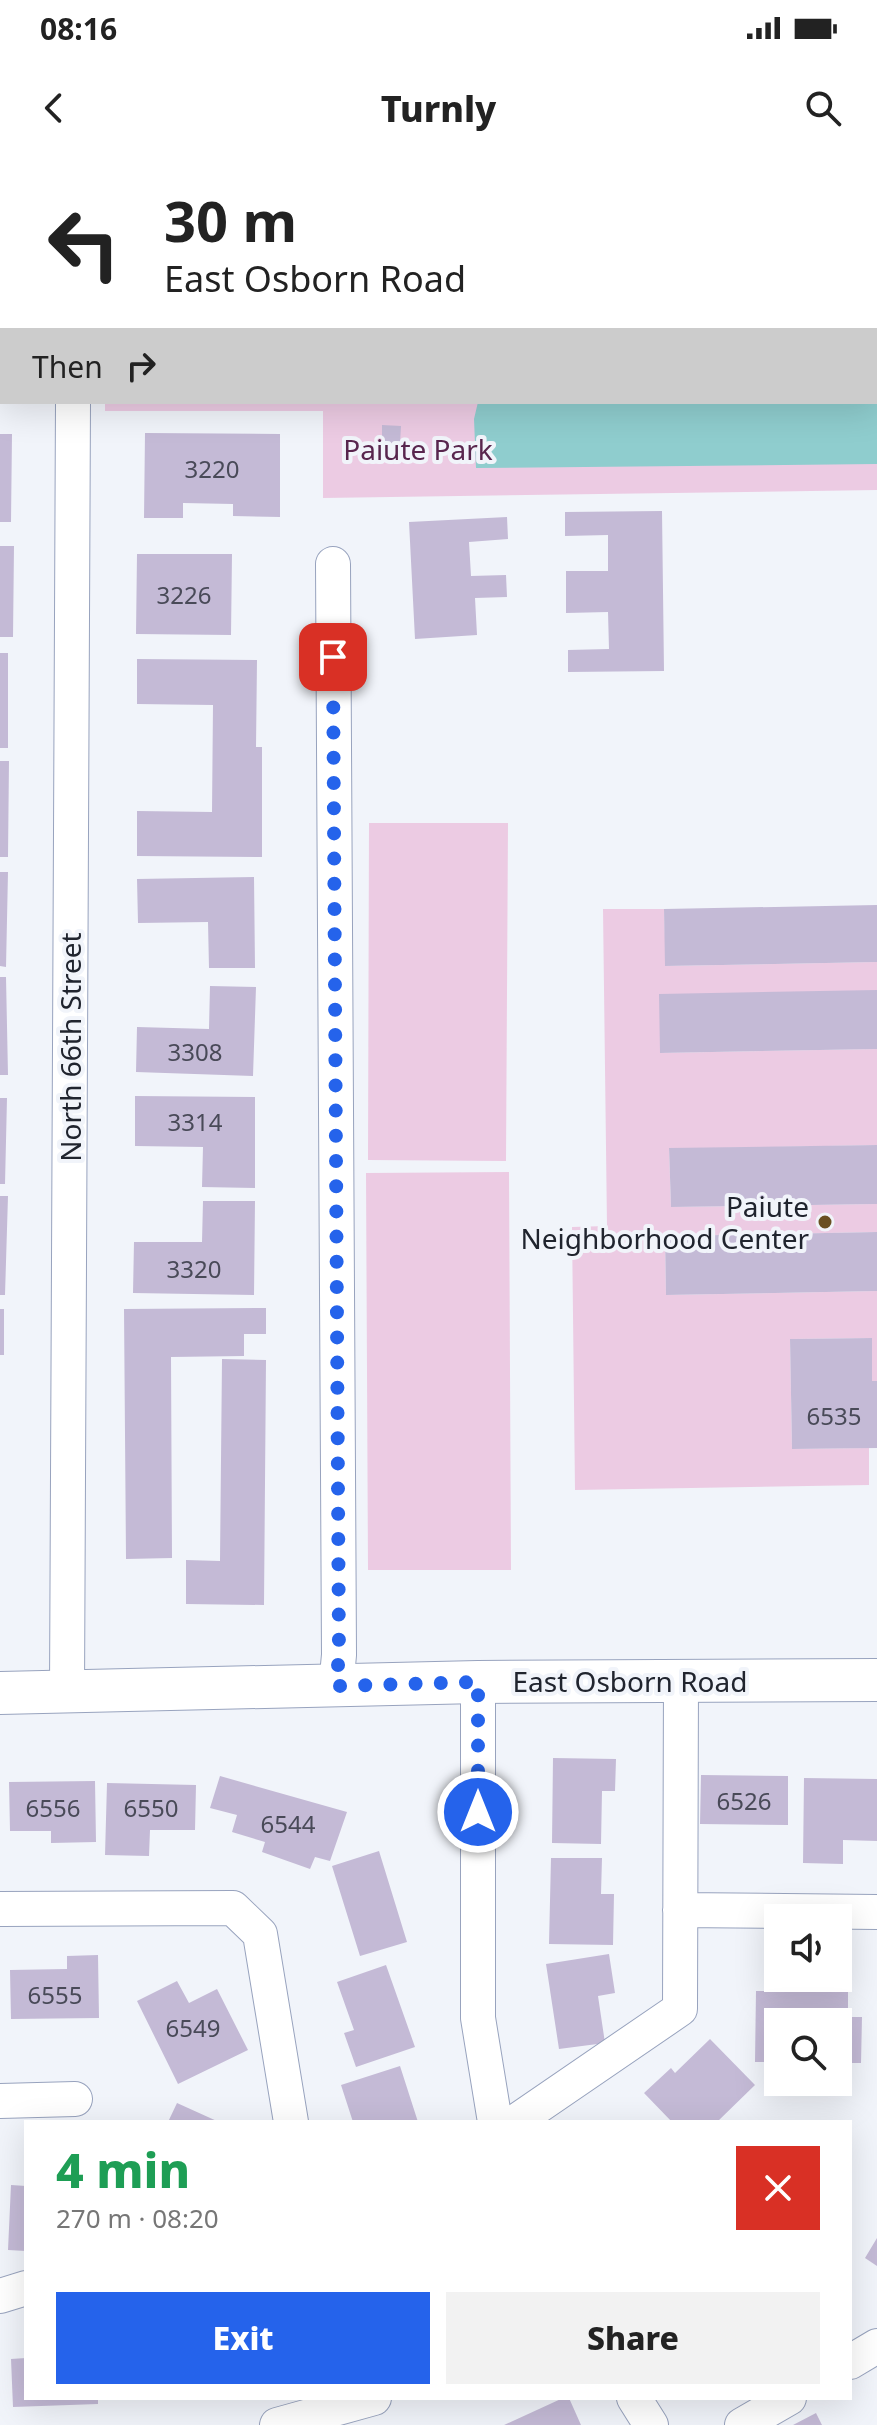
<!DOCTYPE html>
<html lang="en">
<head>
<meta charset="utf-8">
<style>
  body { margin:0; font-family:"Noto Sans",sans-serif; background:#f2f2f2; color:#222; height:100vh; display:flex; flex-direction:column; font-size:30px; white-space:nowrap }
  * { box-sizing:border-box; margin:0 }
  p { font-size:26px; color:#767676 }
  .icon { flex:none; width:44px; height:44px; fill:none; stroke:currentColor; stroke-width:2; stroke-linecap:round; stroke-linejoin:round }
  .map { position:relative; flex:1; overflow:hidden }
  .side { position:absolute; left:24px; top:1960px; width:828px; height:280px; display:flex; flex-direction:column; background:#fff; border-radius:0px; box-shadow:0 8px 32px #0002 }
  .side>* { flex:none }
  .banner { position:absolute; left:0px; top:0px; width:878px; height:244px; box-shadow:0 8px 32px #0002; background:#fff; color:#222; overflow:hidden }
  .buttons { position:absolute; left:764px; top:1744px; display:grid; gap:16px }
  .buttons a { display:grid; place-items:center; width:88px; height:88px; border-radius:0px; background:#fff; box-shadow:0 8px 32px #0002; font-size:40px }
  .pin { position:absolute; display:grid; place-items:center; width:68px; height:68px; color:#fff; margin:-34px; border-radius:16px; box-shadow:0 4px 12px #0006 }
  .me { position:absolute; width:88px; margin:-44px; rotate:0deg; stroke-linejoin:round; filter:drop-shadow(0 0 6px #0008) }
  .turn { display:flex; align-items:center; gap:28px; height:168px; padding:0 32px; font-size:36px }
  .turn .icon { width:104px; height:104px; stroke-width:2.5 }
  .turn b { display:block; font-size:56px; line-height:68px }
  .then { display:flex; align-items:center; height:76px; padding:0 32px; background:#0003; gap:16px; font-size:30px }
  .round { display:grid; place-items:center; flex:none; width:84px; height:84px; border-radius:0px; background:#f2f2f2 }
  .headline { display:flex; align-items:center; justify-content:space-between; height:136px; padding:0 32px }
  h1 { font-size:48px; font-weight:800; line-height:60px; color:#1e9e55 }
  .action { display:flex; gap:16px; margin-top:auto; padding:16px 32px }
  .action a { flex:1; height:92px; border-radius:0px; background:#2563eb; color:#fff; font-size:32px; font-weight:800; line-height:92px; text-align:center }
  .action a+a { background:#f2f2f2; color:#222 }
  .status { display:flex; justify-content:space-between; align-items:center; height:56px; padding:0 40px; background:#fff; direction:ltr }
  .status svg { height:22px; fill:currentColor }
  header { display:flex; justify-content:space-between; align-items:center; height:104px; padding:0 32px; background:#fff; font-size:36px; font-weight:800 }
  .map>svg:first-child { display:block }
</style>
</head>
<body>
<div class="status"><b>08:16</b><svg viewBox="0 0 49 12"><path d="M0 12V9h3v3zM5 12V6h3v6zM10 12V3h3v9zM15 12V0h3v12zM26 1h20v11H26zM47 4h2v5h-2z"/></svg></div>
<header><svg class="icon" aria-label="back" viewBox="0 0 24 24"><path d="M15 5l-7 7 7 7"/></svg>Turnly<svg class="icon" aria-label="search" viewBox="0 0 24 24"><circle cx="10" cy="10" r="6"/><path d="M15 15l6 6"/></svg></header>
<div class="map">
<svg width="877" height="2265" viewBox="0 0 877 2265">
  <rect width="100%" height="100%" fill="#f1f4fa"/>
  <path fill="#eccbe3" d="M 320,0 L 877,0 L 877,330 L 323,338 L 323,251 L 105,251 L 105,242 L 876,242 L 876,2 Z
    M 369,663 L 508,663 L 506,1001 L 368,1000 Z
    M 603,749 L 664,749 L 666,806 L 877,802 L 877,830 L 660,893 L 877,889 L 877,985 L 669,989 L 671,1047 L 877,1044 L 877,1072 L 665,1076 L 666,1135 L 877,1131 L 877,1221 L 872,1221 L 871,1178 L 790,1179 L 792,1289 L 869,1288 L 869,1325 L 575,1330 L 572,1067 L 607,1066 Z
    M 509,1012 L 511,1410 L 368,1410 L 366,1013 Z"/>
  <path fill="#8fcdce" d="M 877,18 L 877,304 L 476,308 L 474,259 L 478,242 L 876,242 Z"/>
  <path fill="#c4bad6" d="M 382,265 L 401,266 L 400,284 L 382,283 Z
    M 145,273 L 280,274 L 280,357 L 233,356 L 233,344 L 183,343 L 183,358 L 144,358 Z
    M 0,274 L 12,274 L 11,362 L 0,362 Z
    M 662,351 L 664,511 L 568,512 L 568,490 L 609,489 L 608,452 L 566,453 L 566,411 L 608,411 L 608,375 L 565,376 L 565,352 Z
    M 507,357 L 508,379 L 469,382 L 471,416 L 506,415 L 507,437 L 475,438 L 477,475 L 415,479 L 409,362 Z
    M 0,386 L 14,386 L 13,477 L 0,477 Z
    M 137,394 L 232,394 L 231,475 L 136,474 Z
    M 0,493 L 8,493 L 8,588 L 0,588 Z
    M 137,499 L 257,500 L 256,587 L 262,587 L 262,697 L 137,696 L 137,651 L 212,652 L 213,545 L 137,544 Z
    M 0,601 L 9,601 L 8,697 L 0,697 Z
    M 0,712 L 8,712 L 6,807 L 0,806 Z
    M 254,717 L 255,808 L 209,808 L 208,762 L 138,763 L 137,719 Z
    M 877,745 L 877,802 L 665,806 L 664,749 Z
    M 0,817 L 6,817 L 8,915 L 0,915 Z
    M 210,826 L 256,827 L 253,916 L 136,912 L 137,867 L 209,869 Z
    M 877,830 L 877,889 L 660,893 L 659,834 Z
    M 135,936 L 255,937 L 255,1028 L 202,1027 L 203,987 L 135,986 Z
    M 0,938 L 7,938 L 5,1024 L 0,1024 Z
    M 877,985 L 877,1044 L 671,1047 L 669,988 Z
    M 0,1036 L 8,1036 L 5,1135 L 0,1135 Z
    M 203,1041 L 255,1041 L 254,1135 L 133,1133 L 134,1082 L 202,1082 Z
    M 877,1072 L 877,1131 L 666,1135 L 665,1076 Z
    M 266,1148 L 266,1174 L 244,1174 L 244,1196 L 171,1197 L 172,1398 L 126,1399 L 124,1149 Z
    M 0,1149 L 4,1149 L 4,1195 L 0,1195 Z
    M 872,1178 L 872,1221 L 877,1221 L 877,1288 L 792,1289 L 790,1179 Z
    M 222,1199 L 266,1200 L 264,1445 L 186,1444 L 186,1400 L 220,1401 Z
    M 553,1598 L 616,1599 L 615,1631 L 602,1631 L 601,1684 L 552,1683 Z
    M 701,1615 L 788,1616 L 788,1665 L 700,1664 Z
    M 220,1616 L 347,1652 L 330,1701 L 315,1697 L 310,1709 L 262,1692 L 265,1682 L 232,1672 L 237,1655 L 210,1648 Z
    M 804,1618 L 877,1619 L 877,1681 L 843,1680 L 843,1704 L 803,1703 Z
    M 95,1621 L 96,1682 L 51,1683 L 51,1671 L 10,1671 L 9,1622 Z
    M 107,1623 L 196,1625 L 195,1670 L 150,1670 L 149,1696 L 105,1695 Z
    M 379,1691 L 407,1782 L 360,1796 L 332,1706 Z
    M 551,1698 L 602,1698 L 601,1734 L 614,1734 L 613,1785 L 549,1784 Z
    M 609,1794 L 615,1833 L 598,1836 L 605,1883 L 559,1889 L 546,1804 Z
    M 98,1795 L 99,1858 L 11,1859 L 10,1810 L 67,1809 L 67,1796 Z
    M 386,1805 L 415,1887 L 356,1907 L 344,1873 L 354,1870 L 337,1822 Z
    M 177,1821 L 189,1843 L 217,1829 L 248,1890 L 178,1924 L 137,1841 Z
    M 756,1831 L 848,1832 L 848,1857 L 862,1857 L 861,1903 L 838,1903 L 838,1862 L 778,1862 L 778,1902 L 755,1902 Z
    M 710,1879 L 755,1925 L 717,1962 L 672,1962 L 644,1933 L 671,1908 L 675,1913 Z
    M 400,1906 L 418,1962 L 353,1962 L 341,1925 Z
    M 177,1943 L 219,1962 L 168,1962 Z
    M 11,2025 L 26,2026 L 26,2091 L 8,2090 Z
    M 877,2078 L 877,2106 L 865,2098 Z
    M 26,2198 L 26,2238 L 98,2238 L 98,2244 L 13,2247 L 11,2199 Z
    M 563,2238 L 569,2238 L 581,2265 L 504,2265 Z
    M 816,2253 L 822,2265 L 793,2265 Z"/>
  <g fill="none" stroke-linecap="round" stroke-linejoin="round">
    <g stroke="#98a3be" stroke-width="36">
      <path id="minor" d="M 75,2 L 75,0
        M 311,2 L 311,0
        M 333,404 L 339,1495 L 336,1526
        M 478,1522 L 478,1858 L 495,1962
        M 67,1533 L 73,242
        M 0,1749 L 233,1748 L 260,1774 L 291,1962
        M 680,1750 L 877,1752
        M 0,1941 L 75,1939
        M 515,1962 L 680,1849 L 681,1521
        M 0,2136 L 26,2128
        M 850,2202 L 877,2186
        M 634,2238 L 651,2265
        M 277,2265 L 374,2238
        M 742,2265 L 789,2238"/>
    </g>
    <g stroke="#98a3be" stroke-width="44">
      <path id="major" d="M 0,1533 L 478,1522 L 877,1520"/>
    </g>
    <use href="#minor" stroke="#fff" stroke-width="34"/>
    <use href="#major" stroke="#fff" stroke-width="42"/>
  </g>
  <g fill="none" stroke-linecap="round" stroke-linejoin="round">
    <path stroke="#2563eb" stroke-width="14" stroke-dasharray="0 25.2" d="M 333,497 L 339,1495 L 336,1526 L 478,1522 L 478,1652"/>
  </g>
  <circle fill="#6a5022" stroke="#f1f4fa" stroke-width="3" cx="825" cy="1062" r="8"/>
  <g text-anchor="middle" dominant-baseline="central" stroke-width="8" stroke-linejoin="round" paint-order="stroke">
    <g font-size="24" fill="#494a58">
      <text x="212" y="308">3220</text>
      <text x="184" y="434">3226</text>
      <text x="195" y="891">3308</text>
      <text x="195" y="961">3314</text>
      <text x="194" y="1108">3320</text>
      <text x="834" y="1255">6535</text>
      <text x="744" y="1640">6526</text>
      <text x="53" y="1647">6556</text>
      <text x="151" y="1647">6550</text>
      <text x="288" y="1663">6544</text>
      <text x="55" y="1834">6555</text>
      <text x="193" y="1867">6549</text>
    </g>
    <g font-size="28" fill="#58264e" stroke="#f1f4fa">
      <text x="418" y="289">Paiute Park</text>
    </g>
    <g font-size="28" fill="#20242e" stroke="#f1f4fa">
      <text transform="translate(70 887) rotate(-90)">North 66th Street</text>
      <text x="630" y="1521">East Osborn Road</text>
    </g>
    <g font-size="28" fill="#20242e" stroke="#f1f4fa" text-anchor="end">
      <text x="809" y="1046">Paiute<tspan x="809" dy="32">Neighborhood Center</tspan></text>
    </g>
  </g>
</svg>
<div class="buttons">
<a><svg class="icon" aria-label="sound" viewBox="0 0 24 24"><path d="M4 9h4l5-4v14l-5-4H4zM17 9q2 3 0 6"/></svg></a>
<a><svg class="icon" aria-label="search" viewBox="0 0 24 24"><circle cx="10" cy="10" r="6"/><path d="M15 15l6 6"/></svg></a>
</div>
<div class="pin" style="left:333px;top:497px;background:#d93025"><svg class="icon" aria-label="arrive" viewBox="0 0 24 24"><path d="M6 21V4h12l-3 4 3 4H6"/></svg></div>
<svg class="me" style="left:478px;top:1652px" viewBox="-20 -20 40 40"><circle r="17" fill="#2563eb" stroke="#fff" stroke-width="3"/><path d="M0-11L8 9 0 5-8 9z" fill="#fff"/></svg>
<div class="banner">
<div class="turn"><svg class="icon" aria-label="left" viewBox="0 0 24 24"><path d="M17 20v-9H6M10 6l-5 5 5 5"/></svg><div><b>30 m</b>East Osborn Road</div></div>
<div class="then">Then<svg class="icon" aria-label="right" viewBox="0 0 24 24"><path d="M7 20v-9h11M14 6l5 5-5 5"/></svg></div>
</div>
<section class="side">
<div class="headline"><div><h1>4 min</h1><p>270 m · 08:20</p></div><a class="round" style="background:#d93025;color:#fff"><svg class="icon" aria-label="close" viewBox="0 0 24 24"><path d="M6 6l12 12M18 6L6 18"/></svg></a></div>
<div class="action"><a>Exit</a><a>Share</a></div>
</section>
</div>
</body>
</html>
